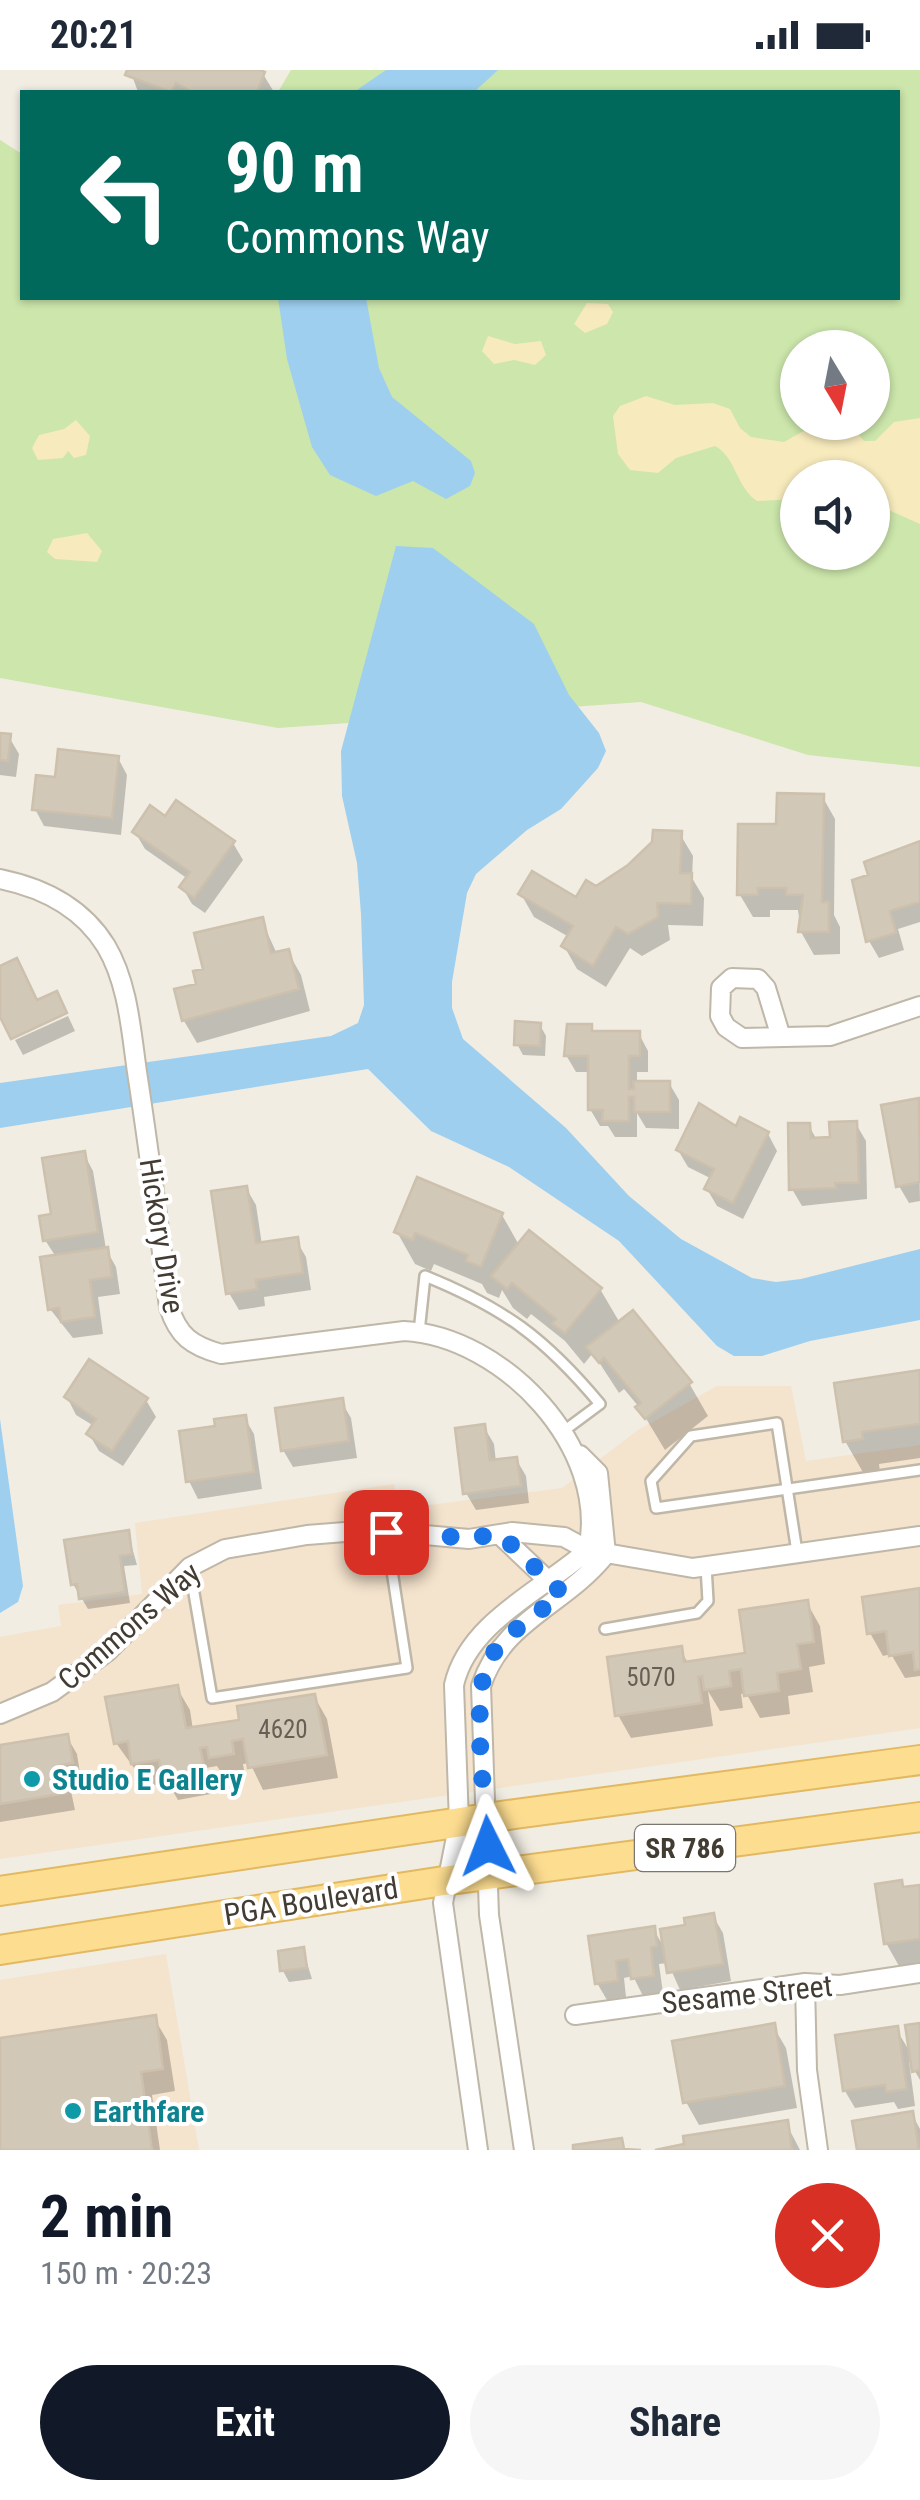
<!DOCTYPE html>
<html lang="en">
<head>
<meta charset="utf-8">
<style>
  body { margin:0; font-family:"Roboto Condensed",sans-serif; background:#f6f6f7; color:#1f2937; height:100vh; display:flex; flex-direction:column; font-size:38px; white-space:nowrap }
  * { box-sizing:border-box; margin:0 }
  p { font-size:32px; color:#747a83 }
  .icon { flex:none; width:55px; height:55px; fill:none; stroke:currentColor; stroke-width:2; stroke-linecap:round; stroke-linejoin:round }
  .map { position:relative; height:2080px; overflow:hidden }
  .drawer { display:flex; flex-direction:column; background:#fff; flex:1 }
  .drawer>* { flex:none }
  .banner { position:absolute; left:20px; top:20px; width:880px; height:210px; border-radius:0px; box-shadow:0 2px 8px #0004; background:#00695c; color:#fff; overflow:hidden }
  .needle { width:65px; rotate:170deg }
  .fabs { position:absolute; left:780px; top:260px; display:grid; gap:20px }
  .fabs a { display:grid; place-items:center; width:110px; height:110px; border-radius:50%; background:#fff; box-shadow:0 2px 8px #0004; font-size:50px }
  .pin { position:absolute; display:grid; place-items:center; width:85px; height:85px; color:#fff; margin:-42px; border-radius:20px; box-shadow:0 5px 15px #0006 }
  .me { position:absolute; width:110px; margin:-55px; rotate:357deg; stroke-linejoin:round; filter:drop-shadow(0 0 8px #0008) }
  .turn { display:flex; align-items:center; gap:35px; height:210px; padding:0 40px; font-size:45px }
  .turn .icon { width:130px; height:130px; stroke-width:2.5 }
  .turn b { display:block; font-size:70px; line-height:85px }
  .round { display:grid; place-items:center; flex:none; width:105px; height:105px; border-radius:52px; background:#f6f6f7 }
  .overview { display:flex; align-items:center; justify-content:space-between; height:170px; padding:0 40px }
  h1 { font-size:60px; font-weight:700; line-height:75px; color:#111827 }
  .button { display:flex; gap:20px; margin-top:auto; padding:20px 40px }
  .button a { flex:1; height:115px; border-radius:60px; background:#111827; color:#fff; font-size:40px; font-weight:700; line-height:115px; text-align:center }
  .button a+a { background:#f6f6f7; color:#1f2937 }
  .status { display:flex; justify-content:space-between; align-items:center; height:70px; padding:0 50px; background:#fff; direction:ltr }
  .status svg { height:28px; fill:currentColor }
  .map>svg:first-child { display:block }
</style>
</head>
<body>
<div class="status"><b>20:21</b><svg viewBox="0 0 49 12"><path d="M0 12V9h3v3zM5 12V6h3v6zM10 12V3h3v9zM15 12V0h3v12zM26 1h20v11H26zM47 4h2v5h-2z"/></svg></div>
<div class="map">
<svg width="920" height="2080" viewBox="0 0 920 2080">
  <rect width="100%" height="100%" fill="#f1ede3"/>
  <path fill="#f4e3cd" d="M 717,1316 L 791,1316 L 806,1391 L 920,1375 L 920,1658 L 0,1789 L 0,1567 L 61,1556 L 58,1535 L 142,1524 L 135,1453 L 394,1414 L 399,1439 L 562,1418 L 638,1360 Z
    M 166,1884 L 199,2080 L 0,2080 L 0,1910 Z"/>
  <path fill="#cce6ab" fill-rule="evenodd" d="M 291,0 L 920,0 L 920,697 L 808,685 L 641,632 L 278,658 L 0,608 L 0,70 L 22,84 L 22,228 L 898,228 L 898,22 L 278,22 ZM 798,278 L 872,278 L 872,352 L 798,352 ZM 798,408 L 872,408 L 872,482 L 798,482 Z"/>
  <path fill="#f7eabd" d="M 587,233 L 608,234 L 613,242 L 607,254 L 585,263 L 574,254 Z
    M 488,266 L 515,274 L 541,271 L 546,285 L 535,295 L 514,290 L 494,294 L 482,281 Z
    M 646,326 L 675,335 L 713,333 L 730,339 L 740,358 L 751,367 L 784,372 L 818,353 L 849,353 L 864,371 L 875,371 L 894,352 L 920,348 L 920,454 L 873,433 L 872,408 L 798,408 L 797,429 L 757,431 C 736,417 736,387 715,376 L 676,388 L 658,403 L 630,400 L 618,384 L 613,346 L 620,336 Z
    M 76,350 L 90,366 L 86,385 L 74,388 L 68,381 L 63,388 L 38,390 L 32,378 L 39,365 L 64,359 Z
    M 87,463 L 102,481 L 97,492 L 55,489 L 47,482 L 53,469 Z"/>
  <path fill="#9ecfef" d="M 386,0 L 498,0 L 474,22 L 354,22 Z
    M 278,228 L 366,228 L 379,298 L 392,327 L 471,391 L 475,403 L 470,416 L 446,429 L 413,411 L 376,426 L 330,405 L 312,377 L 287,289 Z
    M 396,476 L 433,478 L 534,554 L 569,625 L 599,663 L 606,681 L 598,698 L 561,739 L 527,760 L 476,804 L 467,823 L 452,912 L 452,938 L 463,969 L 566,1058 L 629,1126 L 681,1169 L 752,1208 L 776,1212 L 801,1209 L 920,1179 L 920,1250 L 810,1271 L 762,1286 L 734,1286 L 717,1276 L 619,1171 L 509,1097 L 431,1061 L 368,999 L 0,1058 L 0,1013 L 331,966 L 358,953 L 364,935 L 361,844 L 357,793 L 342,726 L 341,681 Z
    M 0,1349 L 23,1516 L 18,1532 L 0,1543 Z"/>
  <path fill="#0003" d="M 130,0 L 255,0 L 263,4 L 274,22 L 138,22 Z
    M 0,666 L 9,667 L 19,684 L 16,707 L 0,705 Z
    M 118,688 L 127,705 L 121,765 L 44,756 L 35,739 L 57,710 Z
    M 822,726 L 835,749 L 834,845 L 840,857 L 840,884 L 814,885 L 801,862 L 798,840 L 770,840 L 770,847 L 753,847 L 740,825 L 779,757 Z
    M 166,749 L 233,773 L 243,790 L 205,843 L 192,834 L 182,817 L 188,809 L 145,779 L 135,762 Z
    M 680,764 L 693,786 L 692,808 L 704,828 L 703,856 L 668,855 L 670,870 L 642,886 L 630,878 L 606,917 L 577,899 L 564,876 L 569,867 L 534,847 L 521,824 L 577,830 L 630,797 L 655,773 Z
    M 920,774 L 920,852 L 898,859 L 904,880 L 879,888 L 869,871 L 871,807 Z
    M 261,849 L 277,884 L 288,882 L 301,905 L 310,941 L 197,973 L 184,951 L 177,921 L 199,916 L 206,901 Z
    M 68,946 L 75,961 L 23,985 L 15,970 Z
    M 540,955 L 546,966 L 545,986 L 523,985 L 517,974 Z
    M 591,956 L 595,964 L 639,964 L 648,981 L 648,1002 L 637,1002 L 637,1013 L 669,1013 L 679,1030 L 679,1059 L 646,1058 L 637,1043 L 637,1067 L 615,1067 L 608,1056 L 600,1056 L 590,1039 L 590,1002 L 576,1002 L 566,985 Z
    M 918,1031 L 920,1131 L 909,1133 L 899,1116 Z
    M 700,1036 L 737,1060 L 768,1064 L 777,1081 L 743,1149 L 717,1136 L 707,1119 L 712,1109 L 688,1097 L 678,1080 Z
    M 856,1054 L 866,1071 L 867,1129 L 802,1136 L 792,1119 L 809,1056 L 817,1070 L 832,1070 Z
    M 84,1084 L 93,1101 L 106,1179 L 116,1197 L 120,1224 L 98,1227 L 103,1264 L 73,1268 L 50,1239 L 56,1187 L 45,1170 Z
    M 246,1118 L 256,1135 L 262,1175 L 296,1170 L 306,1187 L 311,1220 L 264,1227 L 265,1236 L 239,1240 L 229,1223 Z
    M 502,1145 L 519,1175 L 600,1219 L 620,1253 L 689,1313 L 708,1346 L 665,1380 L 639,1337 L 624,1319 L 619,1323 L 593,1283 L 584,1294 L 565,1271 L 531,1244 L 527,1249 L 513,1238 L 502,1220 L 499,1228 L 487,1223 L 482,1214 L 434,1194 L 431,1201 L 415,1194 L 397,1162 Z
    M 920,1303 L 920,1388 L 879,1394 L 880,1402 L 864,1404 L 845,1371 Z
    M 67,1327 L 146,1330 L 156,1347 L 123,1396 L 99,1381 L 89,1364 L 94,1356 L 76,1345 Z
    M 341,1331 L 351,1348 L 357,1388 L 293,1397 L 283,1380 Z
    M 244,1347 L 254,1364 L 262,1419 L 198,1429 L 189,1411 Z
    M 484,1357 L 494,1374 L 496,1392 L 516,1389 L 526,1406 L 529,1433 L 476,1440 L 466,1423 Z
    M 128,1463 L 137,1495 L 124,1496 L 130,1533 L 88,1539 L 73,1514 Z
    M 920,1521 L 920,1606 L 905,1608 L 891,1584 L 883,1586 L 870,1563 Z
    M 807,1533 L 820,1556 L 825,1594 L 809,1597 L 813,1622 L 788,1626 L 790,1644 L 760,1648 L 746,1623 L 741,1624 L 743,1638 L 720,1641 L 708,1621 L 713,1656 L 631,1668 L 618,1645 L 680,1579 L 688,1593 L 748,1585 Z
    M 177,1618 L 190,1640 L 193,1660 L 242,1652 L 314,1626 L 327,1649 L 338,1708 L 263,1720 L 250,1693 L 243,1694 L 245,1706 L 225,1709 L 217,1696 L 167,1705 L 167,1710 L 212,1702 L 216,1723 L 178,1730 L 168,1713 L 147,1716 L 116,1673 Z
    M 67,1667 L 77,1684 L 81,1710 L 69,1712 L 75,1740 L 0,1752 L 0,1677 Z
    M 901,1812 L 905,1819 L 920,1817 L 920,1893 L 899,1896 L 886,1873 Z
    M 713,1846 L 723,1863 L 731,1911 L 680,1920 L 668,1893 L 659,1894 L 663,1923 L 643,1926 L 633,1906 L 624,1908 L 626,1927 L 607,1930 L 597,1913 L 591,1868 L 653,1859 L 666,1880 Z
    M 303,1880 L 312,1909 L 289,1912 L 283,1901 Z
    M 154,1948 L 167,1970 L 175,2021 L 152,2025 L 160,2080 L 0,2080 L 0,1970 Z
    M 920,1955 L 920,2010 L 909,1991 L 915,2036 L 898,2039 L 894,2032 L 855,2038 L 845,2021 L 896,1959 L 912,1985 Z
    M 773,1956 L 786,1978 L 797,2038 L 699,2055 L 686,2032 Z
    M 912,2044 L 920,2059 L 920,2080 L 861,2080 Z
    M 786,2053 L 800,2080 L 663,2080 Z"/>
  <path fill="#d2c8b8" stroke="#cdc0ac" stroke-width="2.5" d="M 127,0 L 260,0 L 265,2 L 257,22 L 192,22 L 176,13 L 171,22 L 125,5 Z
    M 0,663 L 11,664 L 8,691 L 0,690 Z
    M 58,679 L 119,686 L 112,748 L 32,740 L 36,705 L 55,707 Z
    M 777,723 L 824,724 L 822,832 L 829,832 L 829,862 L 798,862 L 803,825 L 786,825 L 786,818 L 758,818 L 758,825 L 737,825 L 738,754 L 776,754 Z
    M 176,730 L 235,771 L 194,828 L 179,817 L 190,802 L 132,762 L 150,735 L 165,746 Z
    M 653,760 L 682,761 L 680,803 L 692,803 L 691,834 L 657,833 L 658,847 L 628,864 L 616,857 L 593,896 L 561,876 L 573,856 L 518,824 L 532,801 L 576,827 L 586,810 L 596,816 L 628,795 L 652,772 Z
    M 920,771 L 920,832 L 890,841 L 896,863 L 866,872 L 852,810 L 868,805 L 864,792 Z
    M 263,847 L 271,883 L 289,879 L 299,919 L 182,951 L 174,919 L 196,914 L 193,901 L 203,899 L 194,863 Z
    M 17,888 L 37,930 L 57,921 L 67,943 L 11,969 L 0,947 L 0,896 Z
    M 515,951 L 541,953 L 540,976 L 514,975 Z
    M 567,954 L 592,954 L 592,961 L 640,961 L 640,986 L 629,986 L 629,1019 L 634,1019 L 633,1011 L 670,1011 L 670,1042 L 634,1042 L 634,1027 L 629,1027 L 629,1051 L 602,1051 L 603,1040 L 588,1040 L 588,986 L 564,986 Z
    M 919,1028 L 920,1112 L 896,1117 L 881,1035 Z
    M 699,1033 L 736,1056 L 740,1047 L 769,1062 L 733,1133 L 704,1119 L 714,1099 L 676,1080 Z
    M 857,1051 L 859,1113 L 835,1113 L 836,1118 L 789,1120 L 788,1053 L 810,1053 L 811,1068 L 830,1067 L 829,1052 Z
    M 85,1081 L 98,1162 L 43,1171 L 39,1146 L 51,1144 L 42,1088 Z
    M 417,1107 L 503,1143 L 481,1197 L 466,1191 L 468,1185 L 415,1163 L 413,1170 L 394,1162 Z
    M 247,1116 L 256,1173 L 298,1167 L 303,1203 L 256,1210 L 257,1219 L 226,1224 L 211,1121 Z
    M 529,1160 L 602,1218 L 565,1263 L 552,1254 L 556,1249 L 512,1213 L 507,1219 L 491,1206 Z
    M 108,1177 L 112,1207 L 90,1210 L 95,1247 L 61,1252 L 59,1238 L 48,1240 L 40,1187 Z
    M 633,1240 L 692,1312 L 645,1349 L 635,1337 L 641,1333 L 604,1288 L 599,1293 L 586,1277 Z
    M 89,1289 L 148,1328 L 112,1381 L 86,1364 L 96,1349 L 64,1327 Z
    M 920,1300 L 920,1354 L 862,1362 L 863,1369 L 843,1372 L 834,1313 Z
    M 343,1328 L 349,1371 L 281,1381 L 275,1338 Z
    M 246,1345 L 254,1402 L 186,1412 L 179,1361 L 215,1356 L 214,1349 Z
    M 485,1354 L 490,1390 L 517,1387 L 521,1416 L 463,1424 L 455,1358 Z
    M 129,1460 L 132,1484 L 120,1486 L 125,1522 L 79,1529 L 77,1514 L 71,1515 L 64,1470 Z
    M 920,1518 L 920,1599 L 915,1600 L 913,1582 L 889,1586 L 886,1561 L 867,1564 L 862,1527 Z
    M 808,1530 L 814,1572 L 797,1574 L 801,1599 L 777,1603 L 779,1621 L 744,1626 L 741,1599 L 729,1601 L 731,1616 L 704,1620 L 702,1606 L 698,1607 L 702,1633 L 615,1646 L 607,1587 L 682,1576 L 684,1592 L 745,1583 L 739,1540 Z
    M 178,1615 L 186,1658 L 239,1650 L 237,1636 L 315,1624 L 327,1685 L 248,1698 L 243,1669 L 232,1671 L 234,1684 L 209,1688 L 207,1677 L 200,1678 L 205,1701 L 162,1708 L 159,1690 L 131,1694 L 128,1671 L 114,1674 L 105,1627 Z
    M 68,1664 L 73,1693 L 61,1695 L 66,1723 L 0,1734 L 0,1675 Z
    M 902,1810 L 903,1817 L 920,1815 L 920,1869 L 884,1874 L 875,1814 Z
    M 714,1843 L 723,1894 L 667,1903 L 660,1859 L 685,1855 L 684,1848 Z
    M 655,1856 L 657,1876 L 651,1877 L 654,1906 L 631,1909 L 628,1889 L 616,1891 L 618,1911 L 595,1914 L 588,1866 Z
    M 304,1877 L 307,1898 L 280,1901 L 278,1881 Z
    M 156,1945 L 163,1999 L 141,2002 L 152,2080 L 0,2080 L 0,1968 Z
    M 775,1953 L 785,2016 L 683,2033 L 672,1971 Z
    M 920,1953 L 920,2000 L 912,2002 L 905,1955 Z
    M 898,1956 L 907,2019 L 886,2022 L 885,2015 L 843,2021 L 835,1965 Z
    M 913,2041 L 919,2080 L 857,2080 L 852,2051 Z
    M 788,2050 L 792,2080 L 655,2080 L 684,2074 L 683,2066 Z
    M 622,2068 L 624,2079 L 641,2080 L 573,2080 L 573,2075 Z"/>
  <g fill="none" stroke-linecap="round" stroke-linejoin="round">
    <g stroke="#bfb7a8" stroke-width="14">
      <path id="lane" d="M 419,1262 L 425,1206 C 504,1238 545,1268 600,1334 L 561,1363
        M 797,1482 L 777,1353 L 691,1366 L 651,1411 L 656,1438 L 920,1400
        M 190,1500 L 212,1628 L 407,1598 L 386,1462
        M 605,1559 L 697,1543 L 708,1531 L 706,1496"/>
    </g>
    <g stroke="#bfb7a8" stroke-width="22">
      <path id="street" d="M 0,809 C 44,818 82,837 106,876 C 128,913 131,960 137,1002 C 149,1080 159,1158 169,1237 C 178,1266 192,1276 221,1284 L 404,1261 C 503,1266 610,1378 588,1480 C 543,1520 468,1552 454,1615 L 459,1752 L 443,1833 L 478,2080
        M 780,964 L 766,918 L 758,909 L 732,908 L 721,918 L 720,946 L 726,957 L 742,968 L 830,966 L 920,936
        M 499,1464 L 557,1519
        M 0,1644 L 52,1622 L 108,1581 L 190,1497 L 225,1479 L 307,1465 L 370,1460 L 469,1469 L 512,1462 L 564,1467 L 588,1480 L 693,1498 L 920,1466
        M 805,1913 L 807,2000 L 818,2080
        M 575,1945 L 805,1913 L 840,1915 L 920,1903
        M 524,2080 L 489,1845 L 481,1616 C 503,1549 565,1536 606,1484 L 598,1403 L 580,1385"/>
    </g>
    <g stroke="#e2b960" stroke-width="32">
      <path id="primary" d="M 0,1821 L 515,1744 L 920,1690
        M 0,1880 L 450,1810 L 920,1747"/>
    </g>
    <use href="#lane" stroke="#fff" stroke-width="9"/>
    <use href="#street" stroke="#fff" stroke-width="18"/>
    <use href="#primary" stroke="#fddd90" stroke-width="28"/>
  </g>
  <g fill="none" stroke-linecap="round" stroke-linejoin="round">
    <path stroke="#1a73e8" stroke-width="18" stroke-dasharray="0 32.4" d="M 386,1462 L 469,1468 L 500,1464 L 563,1524 C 539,1542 510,1560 492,1585 C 468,1618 486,1733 488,1776"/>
  </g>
  <g fill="#0f9aa8" stroke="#fff" stroke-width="4">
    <circle cx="32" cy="1709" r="10"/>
    <circle cx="73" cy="2041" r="10"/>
  </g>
  <g text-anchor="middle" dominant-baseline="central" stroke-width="8" stroke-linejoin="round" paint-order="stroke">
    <g font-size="25" fill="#675f54">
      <text x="651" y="1607">5070</text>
      <text x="283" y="1659">4620</text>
    </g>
    <rect fill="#fff" stroke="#7b7670" stroke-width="2.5" x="635" y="1755" width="100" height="46" rx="8"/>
    <g font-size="28" font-weight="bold" fill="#433c33">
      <text x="685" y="1778">SR 786</text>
    </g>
    <g font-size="30" fill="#433c33" stroke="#fff">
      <text transform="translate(162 1166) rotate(81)">Hickory Drive</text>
      <text transform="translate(129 1556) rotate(-41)">Commons Way</text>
      <text transform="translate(311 1831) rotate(-9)">PGA Boulevard</text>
      <text transform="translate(747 1924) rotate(-6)">Sesame Street</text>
    </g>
    <g font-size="30" font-weight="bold" fill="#0d838f" stroke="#fff" text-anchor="start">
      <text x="52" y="1709">Studio E Gallery</text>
      <text x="93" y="2041">Earthfare</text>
    </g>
  </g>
</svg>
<div class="fabs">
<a><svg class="needle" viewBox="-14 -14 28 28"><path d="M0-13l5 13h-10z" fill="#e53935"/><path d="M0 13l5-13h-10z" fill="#747a83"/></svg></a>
<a><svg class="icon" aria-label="sound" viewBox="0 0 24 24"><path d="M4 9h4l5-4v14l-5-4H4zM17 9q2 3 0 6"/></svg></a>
</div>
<div class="pin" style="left:386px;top:1462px;background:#d93025"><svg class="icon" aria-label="arrive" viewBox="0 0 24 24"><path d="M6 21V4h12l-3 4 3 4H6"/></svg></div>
<svg class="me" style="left:488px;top:1776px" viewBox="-20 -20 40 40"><path d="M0-17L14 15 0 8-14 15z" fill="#1a73e8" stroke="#fff" stroke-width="4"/></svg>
<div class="banner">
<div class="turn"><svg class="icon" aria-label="left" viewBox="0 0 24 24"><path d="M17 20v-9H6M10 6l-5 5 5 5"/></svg><div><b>90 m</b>Commons Way</div></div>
</div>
</div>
<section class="drawer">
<div class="overview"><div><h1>2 min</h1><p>150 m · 20:23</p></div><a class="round" style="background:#d93025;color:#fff"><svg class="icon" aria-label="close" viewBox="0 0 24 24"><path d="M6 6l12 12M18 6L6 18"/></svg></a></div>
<div class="button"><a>Exit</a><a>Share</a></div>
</section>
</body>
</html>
